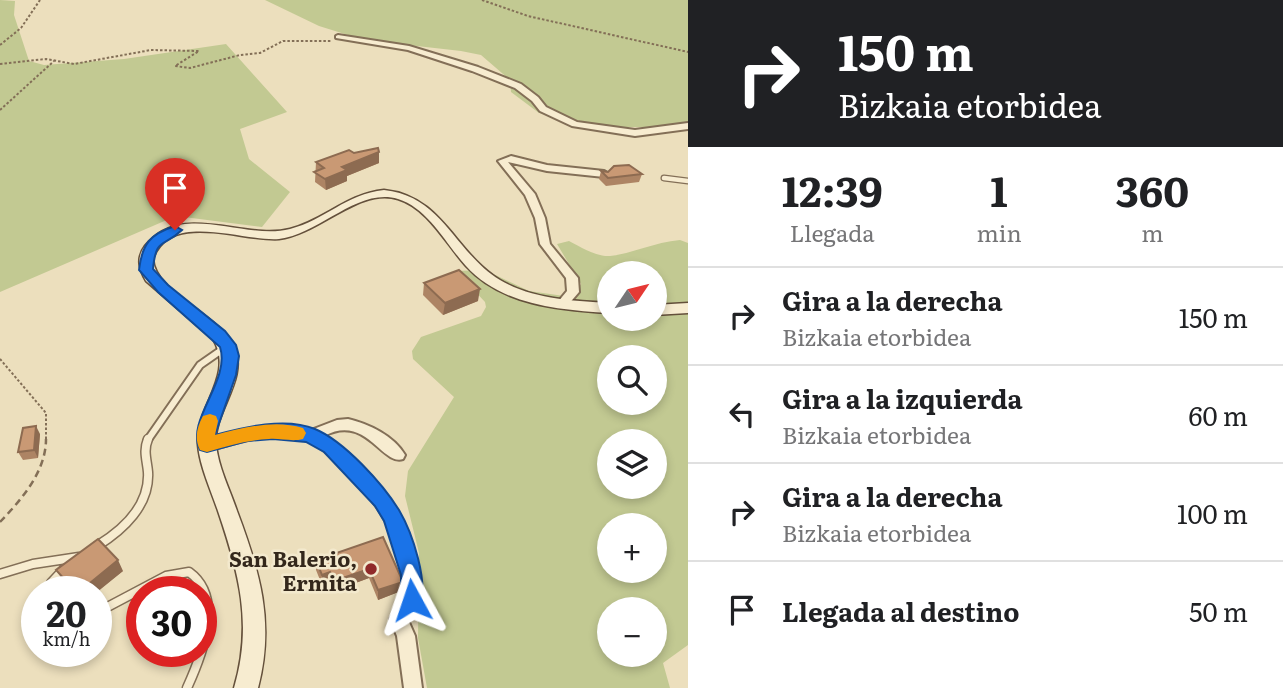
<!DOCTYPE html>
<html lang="es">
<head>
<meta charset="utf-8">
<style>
  body { margin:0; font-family:Literata,serif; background:#f2f2f2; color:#202124; height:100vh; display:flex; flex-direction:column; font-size:26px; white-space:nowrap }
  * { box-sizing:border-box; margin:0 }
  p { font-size:23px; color:#757577 }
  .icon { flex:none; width:38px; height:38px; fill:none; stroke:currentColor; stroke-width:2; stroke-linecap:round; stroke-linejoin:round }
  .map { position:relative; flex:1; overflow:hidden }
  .sheet { display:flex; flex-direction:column; background:#fff; width:595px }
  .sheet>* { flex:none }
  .top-card { background:#202124; color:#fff; overflow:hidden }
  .needle { width:46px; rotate:55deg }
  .tools { position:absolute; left:597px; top:261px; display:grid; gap:14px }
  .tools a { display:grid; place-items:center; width:70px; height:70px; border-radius:50%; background:#fff; box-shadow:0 4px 10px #0003; font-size:35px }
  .speed { position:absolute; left:21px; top:576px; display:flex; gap:14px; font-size:35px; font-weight:700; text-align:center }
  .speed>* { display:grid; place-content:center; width:91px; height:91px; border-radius:50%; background:#fff; box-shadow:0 4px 10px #0003; line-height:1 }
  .speed small { font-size:18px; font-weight:400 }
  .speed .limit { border:10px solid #d22; background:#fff; color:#111 }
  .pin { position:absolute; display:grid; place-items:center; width:60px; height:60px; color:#fff; margin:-72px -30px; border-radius:50% 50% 50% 0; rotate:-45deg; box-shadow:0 0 7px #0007 }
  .pin .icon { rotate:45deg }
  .me { position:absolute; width:77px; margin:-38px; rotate:355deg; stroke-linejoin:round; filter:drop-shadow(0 0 5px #0008) }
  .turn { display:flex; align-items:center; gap:24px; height:147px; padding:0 35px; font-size:32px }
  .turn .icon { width:91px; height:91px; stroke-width:2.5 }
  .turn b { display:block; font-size:49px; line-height:60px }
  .eta { display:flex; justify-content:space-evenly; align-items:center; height:119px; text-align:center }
  .eta b { font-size:42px; font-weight:700; line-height:49px }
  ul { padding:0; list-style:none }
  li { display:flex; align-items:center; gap:21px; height:98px; padding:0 35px; border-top:2px solid #e0e0e0 }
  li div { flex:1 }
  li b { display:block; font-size:26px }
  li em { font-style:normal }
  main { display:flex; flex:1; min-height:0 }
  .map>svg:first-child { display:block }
</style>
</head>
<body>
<main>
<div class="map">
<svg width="688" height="688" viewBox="0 0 688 688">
  <rect width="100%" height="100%" fill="#ecdfbd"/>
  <path fill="#c2c992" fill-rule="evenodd" d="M 0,0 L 15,1 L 14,15 L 29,61 L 44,65 L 124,59 L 226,44 L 287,112 L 240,129 L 249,159 L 290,192 L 262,227 L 176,216 L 0,292 Z
    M 265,0 L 688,0 L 688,127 L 612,127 L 539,113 L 511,92 L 510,80 L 481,55 L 461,51 L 364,40 L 319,26 Z
    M 680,240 L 688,243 L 688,645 L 663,663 L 670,688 L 427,688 L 418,638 L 419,553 L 405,496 L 408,471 L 454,397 L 413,359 L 412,351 L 421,337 L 481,316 L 486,307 L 485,302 L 456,271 L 485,270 L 529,291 L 571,297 L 581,284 L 557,244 L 569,241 C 581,247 596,257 610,256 C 631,254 655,242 680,240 ZM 609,273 L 654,273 L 654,318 L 609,318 ZM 609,357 L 654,357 L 654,402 L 609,402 ZM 609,441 L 654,441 L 654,486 L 609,486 ZM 609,525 L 654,525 L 654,570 L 609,570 ZM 609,609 L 654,609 L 654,654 L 609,654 Z"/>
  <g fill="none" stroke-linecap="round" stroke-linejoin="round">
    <g stroke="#836f57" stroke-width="7">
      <path id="lane-far2" d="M 664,178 L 688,181"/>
    </g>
    <g stroke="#836f57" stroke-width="10">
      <path id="lane-far1" d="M 147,441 L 200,365 L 223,349"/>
    </g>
    <g stroke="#836f57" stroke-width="11">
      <path id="lane" d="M 97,546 C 123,530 150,505 148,472 C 147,460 143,451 148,439
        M 0,574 L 33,564 L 79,557
        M 53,592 L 51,583 L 65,568
        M 96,613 L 166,576 L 189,572 C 225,598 202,655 187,688"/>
    </g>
    <g stroke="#836f57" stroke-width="4">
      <path id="street" d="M 338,35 L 409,46 L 478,67 L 521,84 L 538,97 L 546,107 L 577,122 L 635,130 L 688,123 L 688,129 L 635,136 L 572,126 L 540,111 L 532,101 L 515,88 L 472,71 L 408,50 L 336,38 L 336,36 Z
        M 511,156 L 547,165 L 604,171 L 609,174 L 604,177 L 547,171 L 508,162 L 535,194 L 545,218 L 550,244 L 578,278 L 579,292 L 567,306 L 559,306 L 557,303 L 567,291 L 566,278 L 540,244 L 535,218 L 525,195 L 498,161 Z
        M 348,419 C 369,424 394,436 405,455 L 403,459 C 382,466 366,413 324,436 C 370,464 404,512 417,564 C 420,576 423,590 419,602 C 417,608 412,614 408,620 L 415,636 L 422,688 L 404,688 L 397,636 L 390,619 C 395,609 404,601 404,591 C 407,542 372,493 337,462 C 327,452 315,442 302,438 C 271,431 237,443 207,451 L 202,449 L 200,445 L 202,441 L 207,439 L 245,430 L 273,426 L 300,427 L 311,430 L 337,420 Z"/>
    </g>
    <g stroke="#64503b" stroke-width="3">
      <path id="secondary" d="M 384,190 C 443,196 454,252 500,280 C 532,299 572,301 609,303 L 609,313 C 559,310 501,305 466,266 C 446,244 428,208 398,199 C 358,187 320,234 279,239 C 243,242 169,210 153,259 C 155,293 219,314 234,347 C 249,379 213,412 216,444 C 218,467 230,490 237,511 C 260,572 275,623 258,688 L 234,688 C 253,624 239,573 218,511 C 211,490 200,467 198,445 C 195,406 235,376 213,339 L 146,281 C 139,269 136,258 145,246 C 181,200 244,241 290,229 C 325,220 346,194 384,190 Z
        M 688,303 L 688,313 L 654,315 L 654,305 Z"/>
    </g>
    <path stroke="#836f57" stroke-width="2" stroke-dasharray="2.5 2" stroke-linecap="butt" d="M 482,0 L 528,16 L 688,52
      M 0,45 L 21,28 L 40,0
      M 0,64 L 46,59 L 74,64 L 151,50 L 199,51 L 175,66 L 190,68 L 240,55 L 260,53 L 283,41 L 331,41
      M 0,110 L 54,61
      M 0,359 L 46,413 L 46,441"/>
    <path stroke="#836f57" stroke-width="2.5" stroke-dasharray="7 4.5" stroke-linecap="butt" d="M 0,522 C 21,500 46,472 46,439"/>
    <use href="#lane-far2" stroke="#f7ecd0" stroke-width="4.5"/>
    <use href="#lane-far1" stroke="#f7ecd0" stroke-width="6"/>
    <use href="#lane" stroke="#f7ecd0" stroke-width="8"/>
    <use href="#street" fill="#f7ecd0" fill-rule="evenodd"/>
    <use href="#secondary" fill="#f7ecd0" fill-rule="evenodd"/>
  </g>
  <path fill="#ad8464" d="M 354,153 L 379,163 L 347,176 L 347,181 L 326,190 L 315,182 L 316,162 Z
    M 601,171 L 642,174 L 639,182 L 606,186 L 599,179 Z
    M 424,283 L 478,301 L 443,315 L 423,295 Z
    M 40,434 L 38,458 L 23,460 L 18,452 Z
    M 383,537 L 403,582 L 401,591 L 378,600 L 369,578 L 334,591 L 330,582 L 322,585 L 316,570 L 316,560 Z
    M 56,570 L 123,571 L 96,592 L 73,592 L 63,580 Z"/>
  <path fill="#8d6b51" d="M 379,152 L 379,163 L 347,176 L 347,181 L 326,190 L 325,179 L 342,167 Z
    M 480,289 L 478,301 L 443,315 L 445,303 Z
    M 36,426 L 40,434 L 38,458 L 34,450 Z
    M 118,560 L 123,571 L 96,593 L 96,592 L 79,592 Z
    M 369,569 L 369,578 L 334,591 L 334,581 Z
    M 330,572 L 330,582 L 322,585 L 322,575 Z
    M 403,582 L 401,591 L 378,600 L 378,590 Z"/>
  <path fill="#c99974" stroke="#8d6b51" stroke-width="2" d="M 378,148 L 379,152 L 342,167 L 347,170 L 325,179 L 314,172 L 324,168 L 316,162 L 349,150 L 354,153 Z
    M 629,165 L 642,174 L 608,178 L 601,171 L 608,172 L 614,166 Z
    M 459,270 L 480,289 L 445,303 L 424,283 Z
    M 36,426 L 34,450 L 18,452 L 23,428 Z
    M 383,537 L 403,582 L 378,590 L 369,569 L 334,581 L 330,572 L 322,575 L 316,560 Z
    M 98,539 L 118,560 L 79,592 L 76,592 L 56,570 Z"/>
  <path fill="#1a73e8" stroke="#114b97" stroke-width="2" d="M 175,226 L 182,230 C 163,248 156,237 153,269 L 168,285 L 225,331 L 236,345 L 239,356 L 236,375 L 215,435 C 244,427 286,417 315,429 C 344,441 383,484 399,510 C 412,532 430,584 419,608 L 412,611 L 404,608 L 401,600 L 401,575 L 384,521 L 375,506 L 324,452 L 306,442 L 273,439 L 247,441 L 207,452 L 200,450 C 185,420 231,381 220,347 L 158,292 L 139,270 C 142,244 150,234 175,226 Z"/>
  <path fill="#f59e0b" d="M 210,414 L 216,416 L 218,421 L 215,435 C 243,428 274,419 303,428 L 306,433 L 303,439 C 292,442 280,438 269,439 C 247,440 227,446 207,452 L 200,450 C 194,438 197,427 203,416 Z"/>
  <circle fill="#902a29" stroke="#f3e9cd" stroke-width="2.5" cx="371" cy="569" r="7"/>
  <g text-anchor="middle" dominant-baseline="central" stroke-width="5" stroke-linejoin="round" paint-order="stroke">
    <g font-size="21" font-weight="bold" fill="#33271b" stroke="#f3e9cd" text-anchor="end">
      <text x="357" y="557">San Balerio,<tspan x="357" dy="24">Ermita</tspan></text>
    </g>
  </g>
</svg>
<div class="tools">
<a><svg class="needle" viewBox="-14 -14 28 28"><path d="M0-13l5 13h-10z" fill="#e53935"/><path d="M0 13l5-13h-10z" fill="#757577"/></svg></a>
<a><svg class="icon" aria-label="search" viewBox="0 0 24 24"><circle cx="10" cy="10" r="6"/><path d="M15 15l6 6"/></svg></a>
<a><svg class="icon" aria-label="layers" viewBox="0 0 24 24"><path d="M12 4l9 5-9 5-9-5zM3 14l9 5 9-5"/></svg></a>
<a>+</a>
<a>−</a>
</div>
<div class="speed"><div>20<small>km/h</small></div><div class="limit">30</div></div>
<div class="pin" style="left:175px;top:230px;background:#d93025"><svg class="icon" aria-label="arrive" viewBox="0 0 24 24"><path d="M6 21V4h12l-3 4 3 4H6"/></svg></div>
<svg class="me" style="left:412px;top:600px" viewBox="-20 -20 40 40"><path d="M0-17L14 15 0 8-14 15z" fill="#1a73e8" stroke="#fff" stroke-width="4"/></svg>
</div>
<section class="sheet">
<div class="top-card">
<div class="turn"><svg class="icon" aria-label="right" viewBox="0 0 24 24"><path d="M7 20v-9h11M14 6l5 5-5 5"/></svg><div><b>150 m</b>Bizkaia etorbidea</div></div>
</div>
<div class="eta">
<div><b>12:39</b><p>Llegada</p></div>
<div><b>1</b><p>min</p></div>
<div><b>360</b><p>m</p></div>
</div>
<ul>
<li><svg class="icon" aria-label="right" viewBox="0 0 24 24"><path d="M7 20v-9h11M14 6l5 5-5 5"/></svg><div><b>Gira a la derecha</b><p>Bizkaia etorbidea</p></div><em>150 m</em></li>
<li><svg class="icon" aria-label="left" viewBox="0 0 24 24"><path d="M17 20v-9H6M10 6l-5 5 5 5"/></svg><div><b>Gira a la izquierda</b><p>Bizkaia etorbidea</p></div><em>60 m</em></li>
<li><svg class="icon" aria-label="right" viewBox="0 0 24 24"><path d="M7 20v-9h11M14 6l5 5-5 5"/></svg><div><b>Gira a la derecha</b><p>Bizkaia etorbidea</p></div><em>100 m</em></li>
<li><svg class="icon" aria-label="arrive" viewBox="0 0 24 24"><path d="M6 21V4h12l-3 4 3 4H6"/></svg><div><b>Llegada al destino</b></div><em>50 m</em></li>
</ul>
</section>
</main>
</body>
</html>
